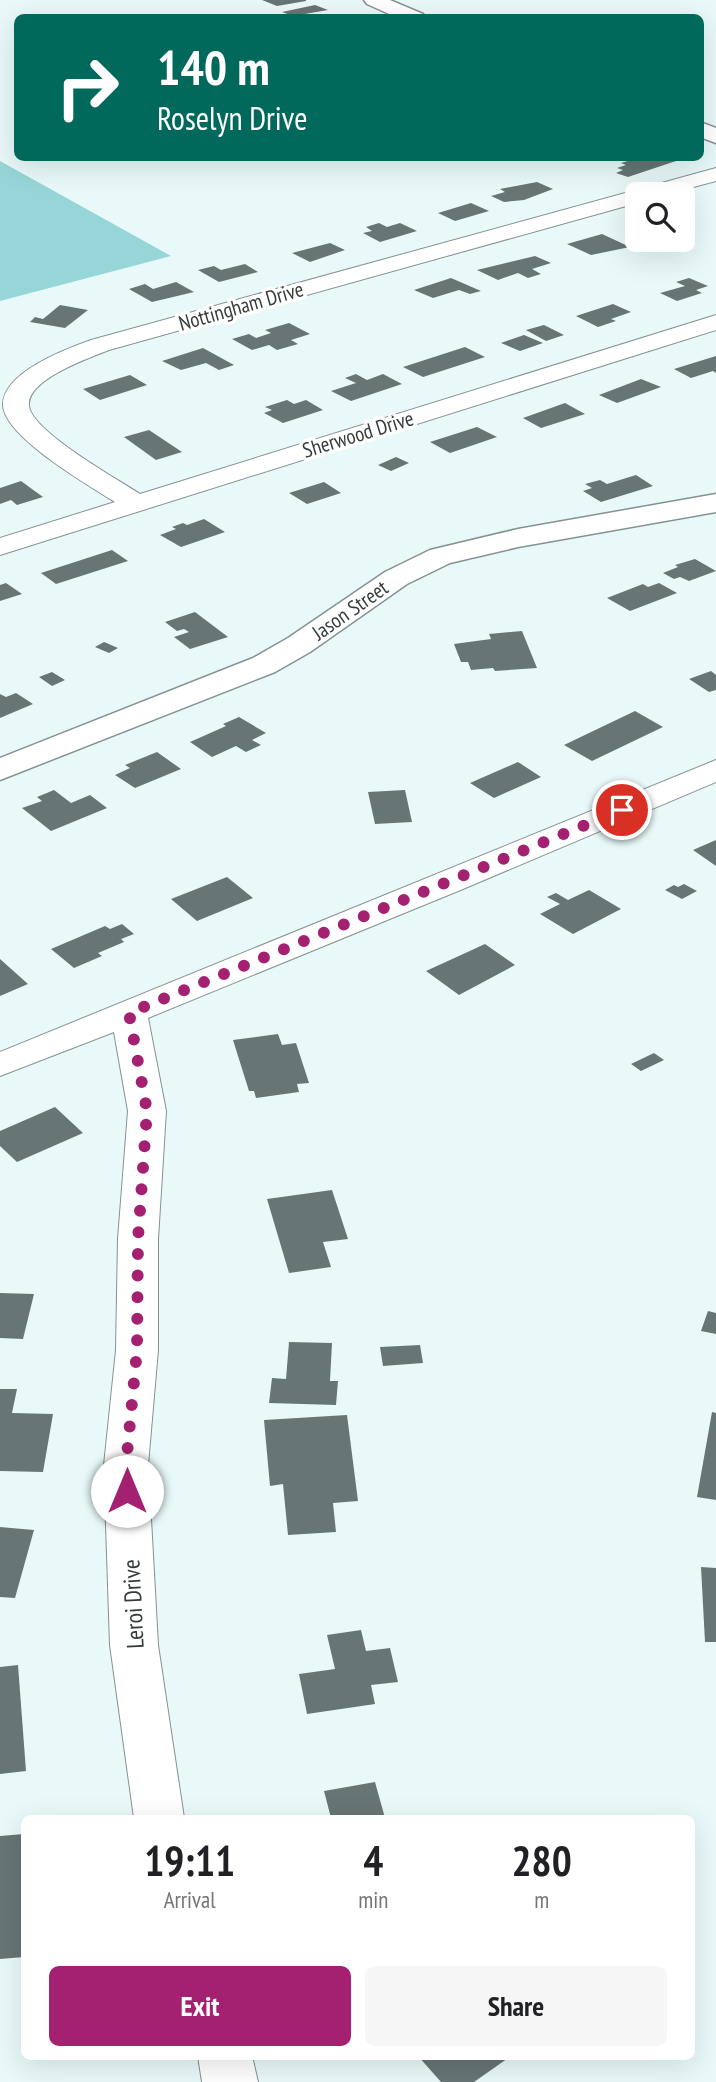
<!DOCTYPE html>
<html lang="en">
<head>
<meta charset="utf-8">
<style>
  body { margin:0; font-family:"PT Sans Narrow",sans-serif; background:#f6f6f6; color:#202124; height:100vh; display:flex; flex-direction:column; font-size:26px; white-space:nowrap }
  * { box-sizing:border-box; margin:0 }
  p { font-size:23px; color:#757577 }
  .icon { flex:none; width:38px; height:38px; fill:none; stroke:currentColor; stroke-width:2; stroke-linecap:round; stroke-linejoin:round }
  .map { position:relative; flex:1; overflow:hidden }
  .sheet { position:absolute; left:21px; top:1815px; width:674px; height:245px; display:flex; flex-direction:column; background:#fff; border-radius:10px; box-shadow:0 7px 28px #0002 }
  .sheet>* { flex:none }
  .hud { position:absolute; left:14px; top:14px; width:690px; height:147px; border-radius:10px; box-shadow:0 7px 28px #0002; background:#00695c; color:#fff; overflow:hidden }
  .controls { position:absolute; left:625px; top:182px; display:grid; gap:14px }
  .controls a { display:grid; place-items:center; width:70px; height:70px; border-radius:10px; background:#fff; box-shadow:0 7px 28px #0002; font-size:35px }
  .pin { position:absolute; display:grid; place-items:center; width:60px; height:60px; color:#fff; margin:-30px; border:4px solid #fff; border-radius:50%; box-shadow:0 2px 7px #0007 }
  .me { position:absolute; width:77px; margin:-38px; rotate:0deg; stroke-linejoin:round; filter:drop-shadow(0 0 5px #0008) }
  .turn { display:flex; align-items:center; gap:24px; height:147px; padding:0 28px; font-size:32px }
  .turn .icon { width:91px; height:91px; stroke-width:2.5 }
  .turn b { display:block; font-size:49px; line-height:60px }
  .eta { display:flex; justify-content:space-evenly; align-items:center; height:119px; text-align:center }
  .eta b { font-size:42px; font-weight:700; line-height:49px }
  .primary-button { display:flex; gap:14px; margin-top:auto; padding:14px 28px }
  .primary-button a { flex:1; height:80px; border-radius:10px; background:#a32170; color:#fff; font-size:28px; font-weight:700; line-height:80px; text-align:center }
  .primary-button a+a { background:#f6f6f6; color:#202124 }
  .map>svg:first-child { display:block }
</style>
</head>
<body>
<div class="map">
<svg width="716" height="2082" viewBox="0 0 716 2082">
  <rect width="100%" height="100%" fill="#e9f9f9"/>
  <path fill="#97d6d8" d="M 0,161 L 171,256 L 0,301 Z"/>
  <path fill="#677575" d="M 262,0 L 306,0 L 306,1 L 277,6 Z
    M 315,5 L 328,10 L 293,16 L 282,12 Z
    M 638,158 L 666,158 L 676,161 L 628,177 L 616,173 L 623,170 L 617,168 L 626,165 L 621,163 Z
    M 537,182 L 553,189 L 524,200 L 504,202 L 491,196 L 505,192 L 500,189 Z
    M 471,203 L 489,211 L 455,221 L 438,213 Z
    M 379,223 L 387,227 L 400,223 L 417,231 L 380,242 L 363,233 L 372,231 L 366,227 Z
    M 602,234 L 630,247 L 591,255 L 567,244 Z
    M 330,243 L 345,250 L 310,262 L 292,253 Z
    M 535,256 L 551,263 L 532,269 L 541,274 L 528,278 L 518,273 L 498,280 L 477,270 Z
    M 245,264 L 258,272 L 219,282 L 198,270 L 214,266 L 221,270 Z
    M 451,278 L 481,291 L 470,294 L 459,290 L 433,298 L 414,290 Z
    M 689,278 L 708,286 L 696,290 L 702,293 L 677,301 L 660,293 L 685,286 L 676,282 Z
    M 176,282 L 194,292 L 152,302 L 129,289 L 145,284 L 153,289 Z
    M 613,304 L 631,312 L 611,319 L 616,321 L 598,327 L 576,316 Z
    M 60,305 L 88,310 L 65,328 L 30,322 L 35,317 L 43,319 Z
    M 289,323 L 310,334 L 291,340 L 298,344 L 277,350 L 269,345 L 252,350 L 232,339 L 249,334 L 256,338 L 271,333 L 265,330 Z
    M 544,325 L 564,335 L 546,341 L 526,330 Z
    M 524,335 L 543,343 L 520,351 L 501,343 Z
    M 465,347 L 485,357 L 423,377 L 403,367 Z
    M 203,348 L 234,365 L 219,370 L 206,363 L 181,370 L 162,361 Z
    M 716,356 L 716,373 L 713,371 L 691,378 L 674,369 Z
    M 356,374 L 367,380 L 383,374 L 402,384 L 351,401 L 331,391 L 356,383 L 345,378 Z
    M 130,375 L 147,385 L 100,400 L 83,389 Z
    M 641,379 L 661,387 L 617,403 L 599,395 Z
    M 287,400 L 294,404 L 306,400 L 323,410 L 283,423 L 264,413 L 272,410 L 265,407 Z
    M 565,403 L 585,414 L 541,428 L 523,418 Z
    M 477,427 L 497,437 L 450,453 L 430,442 Z
    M 149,430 L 182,452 L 156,460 L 124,437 Z
    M 396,457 L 409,463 L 391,471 L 378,465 Z
    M 636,475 L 653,486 L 601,502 L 583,491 L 592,488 L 585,484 L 600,480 L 607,484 Z
    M 21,481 L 43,497 L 17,505 L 11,500 L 0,504 L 0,488 Z
    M 324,482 L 341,493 L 307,504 L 289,493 Z
    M 204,519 L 225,532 L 181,547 L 160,535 L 176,529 L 172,527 L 183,523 L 187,525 Z
    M 112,550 L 128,561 L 56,584 L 41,573 Z
    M 695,559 L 716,571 L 689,581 L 680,577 L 674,579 L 663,573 L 678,567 L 675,565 Z
    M 6,583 L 22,594 L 0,601 L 0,585 Z
    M 659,583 L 677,593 L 630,611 L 607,598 L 643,584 L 648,587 Z
    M 195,612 L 228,637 L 190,649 L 174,637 L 189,632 L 184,629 L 177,631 L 165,622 Z
    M 522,631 L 537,668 L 495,671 L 493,668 L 471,670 L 468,662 L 461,662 L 454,644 L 491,639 L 489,634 Z
    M 104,642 L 118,648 L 109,653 L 95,647 Z
    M 711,671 L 716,675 L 716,690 L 709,692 L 689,679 Z
    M 52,672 L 65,680 L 52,686 L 39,677 Z
    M 16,693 L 33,704 L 0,718 L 0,694 L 6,697 Z
    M 635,711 L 663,727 L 592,761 L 564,745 Z
    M 239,717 L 266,733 L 252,740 L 261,745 L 246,752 L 236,746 L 212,757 L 190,742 L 226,726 L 223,724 Z
    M 157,752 L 181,769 L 135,788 L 115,775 L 130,768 L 125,765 Z
    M 518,762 L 541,777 L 494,798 L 470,783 Z
    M 54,790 L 71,803 L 90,795 L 107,808 L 51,831 L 22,808 L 42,801 L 37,797 Z
    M 405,790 L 412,822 L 375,824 L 368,792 Z
    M 716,840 L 716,866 L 693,850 Z
    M 227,877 L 253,898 L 197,921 L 171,899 Z
    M 684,884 L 697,891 L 682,899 L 665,890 L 674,885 L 678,887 Z
    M 589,890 L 621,909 L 573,934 L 540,914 L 560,904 L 547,897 L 556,893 L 568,900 Z
    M 122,924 L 134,934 L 121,939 L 124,942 L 98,953 L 102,956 L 74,968 L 51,949 L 105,926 L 110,929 Z
    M 485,944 L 515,965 L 459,995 L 426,971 Z
    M 0,959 L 28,984 L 0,996 Z
    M 278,1034 L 282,1045 L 296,1043 L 309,1083 L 297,1084 L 299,1092 L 256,1098 L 254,1091 L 249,1091 L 233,1040 Z
    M 654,1053 L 664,1060 L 641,1071 L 631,1064 Z
    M 55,1107 L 83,1133 L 17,1162 L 0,1146 L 0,1131 Z
    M 332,1190 L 348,1239 L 323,1242 L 331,1267 L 289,1273 L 267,1199 Z
    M 0,1293 L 34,1294 L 23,1339 L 0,1338 Z
    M 708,1311 L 716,1313 L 716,1334 L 701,1331 Z
    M 289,1342 L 332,1343 L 330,1381 L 338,1381 L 336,1405 L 269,1403 L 272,1378 L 286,1379 Z
    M 420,1345 L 423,1363 L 383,1366 L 380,1347 Z
    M 0,1389 L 17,1389 L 12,1413 L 53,1414 L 43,1472 L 0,1471 Z
    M 712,1412 L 716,1413 L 716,1500 L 697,1497 Z
    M 347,1415 L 358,1501 L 333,1503 L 336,1532 L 288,1535 L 283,1484 L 270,1486 L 264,1420 Z
    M 0,1527 L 34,1530 L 15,1598 L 0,1597 Z
    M 701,1567 L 716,1568 L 716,1642 L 705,1642 Z
    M 361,1630 L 366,1651 L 390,1648 L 398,1682 L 371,1685 L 375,1704 L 307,1714 L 299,1674 L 335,1669 L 327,1635 Z
    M 18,1665 L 26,1771 L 0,1774 L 0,1667 Z
    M 375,1782 L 385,1818 L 331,1818 L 324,1791 Z
    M 24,1834 L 24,1957 L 0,1959 L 0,1836 Z
    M 418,2056 L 511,2056 L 474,2082 L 441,2082 Z"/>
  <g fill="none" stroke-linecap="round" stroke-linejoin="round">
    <g stroke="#849293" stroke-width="2">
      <path id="minor" d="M 716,168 L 716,181 L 667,194 L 637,194 L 637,203 L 109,350 C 89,358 31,378 29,403 C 25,428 119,480 140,494 L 716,315 L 716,330 L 0,555 L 0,538 L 115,502 C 90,486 2,436 3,404 C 4,372 66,349 91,340 Z
        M 716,760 L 716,782 L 463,889 L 148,1018 L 166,1111 L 158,1239 L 158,1350 L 148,1465 L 158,1645 L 184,1818 L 134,1818 L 110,1645 L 104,1465 L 116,1350 L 118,1239 L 128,1111 L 114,1032 L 0,1076 L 0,1052 Z
        M 198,2056 L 252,2056 L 258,2082 L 202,2082 Z"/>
    </g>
    <g stroke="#849293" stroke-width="3">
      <path id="tertiary" d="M 364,0 L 390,0 L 423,14 L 425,18 L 398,18 L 367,4 Z
        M 700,122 L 716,128 L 716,143 L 700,137 Z
        M 716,494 L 716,512 L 518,547 L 450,563 L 407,584 L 310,652 L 275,672 L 0,780 L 0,758 L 253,658 L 288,638 L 385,572 L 430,550 L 518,529 Z"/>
    </g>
    <use href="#minor" fill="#fff" fill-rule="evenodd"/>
    <use href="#tertiary" fill="#fff" fill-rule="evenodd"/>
  </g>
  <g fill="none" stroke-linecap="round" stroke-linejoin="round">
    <path stroke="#a32170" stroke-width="12" stroke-dasharray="0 21.6" d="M 127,1491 L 126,1465 L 137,1350 L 138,1239 L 147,1111 L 129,1013 L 622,810"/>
  </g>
  <g text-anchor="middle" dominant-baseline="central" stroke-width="7" stroke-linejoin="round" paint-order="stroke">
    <g font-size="21" fill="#363c3c" stroke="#fff">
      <text transform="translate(241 306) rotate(-16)">Nottingham Drive</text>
      <text transform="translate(358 434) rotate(-17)">Sherwood Drive</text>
      <text transform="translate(350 610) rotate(-35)">Jason Street</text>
    </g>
    <g font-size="24" fill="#363c3c" stroke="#fff">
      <text transform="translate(133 1604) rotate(-93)">Leroi Drive</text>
    </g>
  </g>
</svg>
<div class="controls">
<a><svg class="icon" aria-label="search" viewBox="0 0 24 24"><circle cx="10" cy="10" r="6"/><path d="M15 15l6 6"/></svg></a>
</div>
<div class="pin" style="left:622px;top:810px;background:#d93025"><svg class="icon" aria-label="arrive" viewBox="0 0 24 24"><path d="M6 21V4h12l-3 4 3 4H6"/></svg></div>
<svg class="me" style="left:127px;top:1491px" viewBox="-20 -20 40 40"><circle r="19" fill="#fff"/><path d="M0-13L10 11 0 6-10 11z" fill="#a32170"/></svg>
<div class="hud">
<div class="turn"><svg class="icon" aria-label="right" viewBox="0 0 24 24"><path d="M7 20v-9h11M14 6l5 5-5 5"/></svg><div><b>140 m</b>Roselyn Drive</div></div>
</div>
<section class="sheet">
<div class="eta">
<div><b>19:11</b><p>Arrival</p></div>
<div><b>4</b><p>min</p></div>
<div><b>280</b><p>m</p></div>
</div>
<div class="primary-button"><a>Exit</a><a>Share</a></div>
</section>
</div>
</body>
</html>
